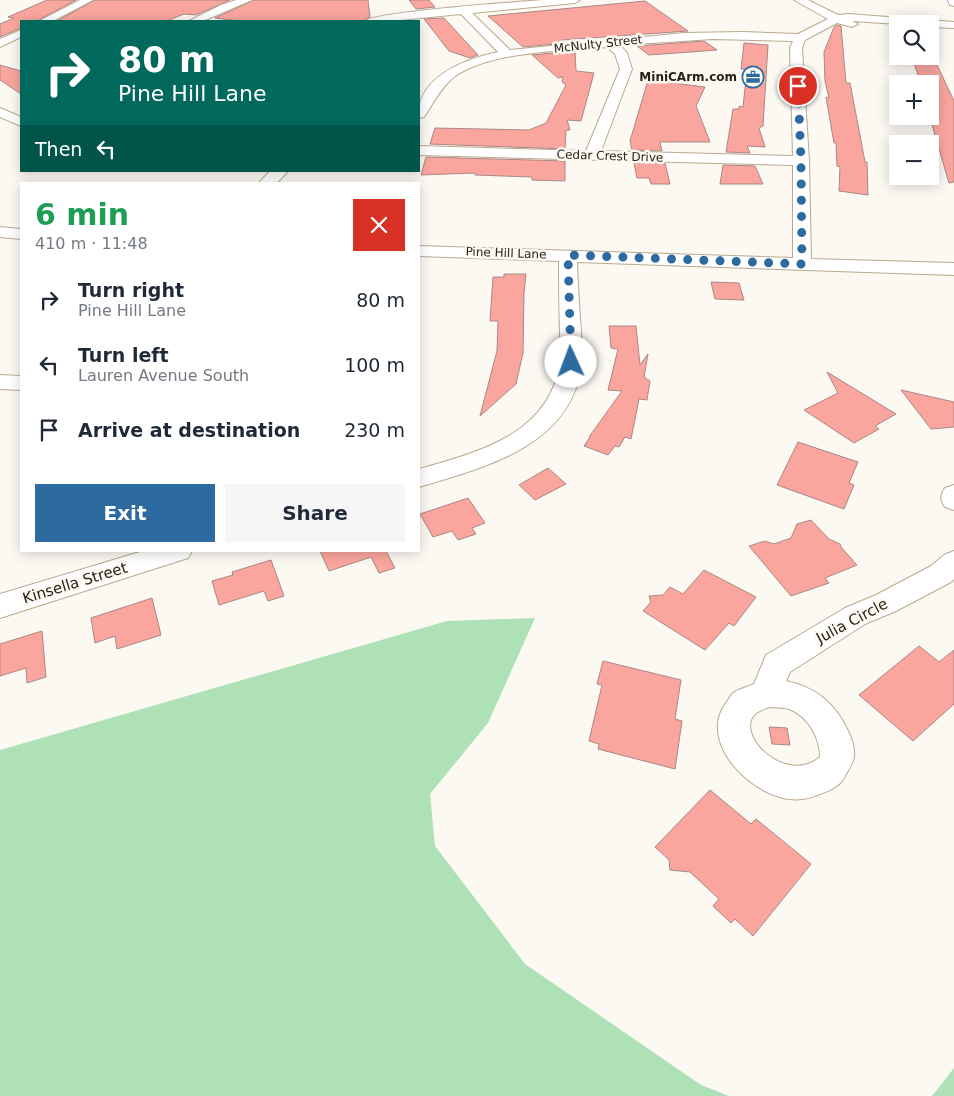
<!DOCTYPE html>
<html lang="en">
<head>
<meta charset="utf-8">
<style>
  body { margin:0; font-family:"DejaVu Sans",sans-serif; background:#f6f6f7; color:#1f2937; height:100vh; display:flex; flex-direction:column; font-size:19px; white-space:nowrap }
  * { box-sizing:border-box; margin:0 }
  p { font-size:16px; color:#747a83 }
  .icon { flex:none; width:28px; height:28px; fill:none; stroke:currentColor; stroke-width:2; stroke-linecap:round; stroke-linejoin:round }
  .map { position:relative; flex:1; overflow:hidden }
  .sheet { position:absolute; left:20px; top:182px; width:400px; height:370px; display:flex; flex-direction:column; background:#fff; border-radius:0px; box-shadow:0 2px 12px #0003 }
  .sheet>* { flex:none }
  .top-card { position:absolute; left:20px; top:20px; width:400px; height:152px; border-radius:0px; box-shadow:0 2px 12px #0003; background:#00695c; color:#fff; overflow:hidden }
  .buttons { position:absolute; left:889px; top:15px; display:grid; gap:10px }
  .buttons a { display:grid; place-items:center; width:50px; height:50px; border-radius:0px; background:#fff; box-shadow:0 2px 12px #0003; font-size:25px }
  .pin { position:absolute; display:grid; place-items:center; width:42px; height:42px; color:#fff; margin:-21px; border:2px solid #fff; border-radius:50%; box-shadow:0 1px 5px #0007 }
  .me { position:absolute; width:55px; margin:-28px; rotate:358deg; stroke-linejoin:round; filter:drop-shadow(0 0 4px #0008) }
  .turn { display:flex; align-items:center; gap:18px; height:105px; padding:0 15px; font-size:22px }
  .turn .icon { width:65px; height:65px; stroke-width:2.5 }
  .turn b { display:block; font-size:35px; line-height:42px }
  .then { display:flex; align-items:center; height:48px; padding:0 15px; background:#0003; gap:10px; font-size:19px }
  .round { display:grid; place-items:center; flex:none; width:52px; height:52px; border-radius:0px; background:#f6f6f7 }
  .overview { display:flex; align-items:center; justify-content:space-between; height:85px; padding:0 15px }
  h1 { font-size:30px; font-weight:700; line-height:38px; color:#1e9e55 }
  .action { display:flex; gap:10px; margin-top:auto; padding:10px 15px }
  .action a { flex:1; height:58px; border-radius:0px; background:#2c6aa0; color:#fff; font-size:20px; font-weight:700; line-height:58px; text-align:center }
  .action a+a { background:#f6f6f7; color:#1f2937 }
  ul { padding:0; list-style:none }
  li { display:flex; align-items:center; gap:15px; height:65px; padding:0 15px }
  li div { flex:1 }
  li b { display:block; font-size:19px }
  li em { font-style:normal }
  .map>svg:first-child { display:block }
</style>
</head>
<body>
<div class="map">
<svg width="954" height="1096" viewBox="0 0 954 1096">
  <rect width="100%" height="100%" fill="#fcf9f3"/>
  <path fill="#afe1b7" d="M 535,618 L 488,723 L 430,794 L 435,846 L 525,964 L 701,1085 L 729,1096 L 0,1096 L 0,750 L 447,621 Z
    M 954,1068 L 954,1096 L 932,1096 Z"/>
  <path fill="#faa69e" stroke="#aa8784" d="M 47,0 L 76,0 L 37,21 L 21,21 L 21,28 L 0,37 L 0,24 L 14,18 L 8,17 Z
    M 95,0 L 230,0 L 196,15 L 184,14 L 167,21 L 57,21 Z
    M 254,0 L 368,0 L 370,17 L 363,21 L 239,21 L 215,18 Z
    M 409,0 L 429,0 L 435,7 L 416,9 Z
    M 645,1 L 688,31 L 562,40 L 565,43 L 523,47 L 488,16 Z
    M 444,18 L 478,55 L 470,58 L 449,51 L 424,19 Z
    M 837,25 L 841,26 L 846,83 L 850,83 L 865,162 L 867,162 L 868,195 L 839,191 L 840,167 L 837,166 L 836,143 L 834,143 L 826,97 L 829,98 L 825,81 L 824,52 L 834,27 Z
    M 704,41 L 717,50 L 649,55 L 637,46 Z
    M 744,43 L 768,45 L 763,126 L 759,128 L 765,147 L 747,146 L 750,153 L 726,152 L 733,109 L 739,109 L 739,106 L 743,107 L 747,69 L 741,69 Z
    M 930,50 L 954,101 L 954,182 L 949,183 L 932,125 L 930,124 L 930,80 L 922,80 L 919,77 L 911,56 L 930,56 Z
    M 575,51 L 576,71 L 594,73 L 581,121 L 567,120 L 570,130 L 566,130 L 565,149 L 430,144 L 435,128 L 529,130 L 546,123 L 566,85 L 562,82 L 563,77 L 558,78 L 532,55 Z
    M 0,65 L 21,71 L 21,94 L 0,80 Z
    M 648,80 L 705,87 L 696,106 L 710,142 L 660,142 L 662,151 L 632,150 L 630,141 Z
    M 426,157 L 565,161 L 565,181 L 532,180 L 532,177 L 475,175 L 475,173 L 421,175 Z
    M 634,163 L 665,163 L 670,184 L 651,184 L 649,178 L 637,178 Z
    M 723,165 L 755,166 L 763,184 L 720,184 Z
    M 504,274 L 526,274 L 524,293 L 523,353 L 516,384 L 480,416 L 497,351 L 498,321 L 490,321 L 493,277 L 504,277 Z
    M 711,282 L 739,283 L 744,300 L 715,299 Z
    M 609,326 L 636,326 L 640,365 L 648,354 L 644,377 L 650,381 L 647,400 L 639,399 L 631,439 L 625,437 L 619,447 L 615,446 L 608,455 L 584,446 L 590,437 L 589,437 L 622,391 L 608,390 L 618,349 L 611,348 Z
    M 827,372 L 896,414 L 875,426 L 879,429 L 854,443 L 804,410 L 838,393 Z
    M 901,390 L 954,402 L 954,427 L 931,429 Z
    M 798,442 L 858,462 L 849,483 L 854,485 L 844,509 L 777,485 Z
    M 548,468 L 566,484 L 535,500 L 519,485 Z
    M 468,498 L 485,523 L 472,528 L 476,534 L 458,540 L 452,531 L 433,537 L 420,514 Z
    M 811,520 L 829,539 L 840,544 L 841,547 L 857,565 L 825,578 L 829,583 L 791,596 L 749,546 L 765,541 L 774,544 L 791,538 L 797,524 Z
    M 320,551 L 386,551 L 395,568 L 379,573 L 371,557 L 329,571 Z
    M 271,560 L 284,596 L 268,601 L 264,591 L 219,605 L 212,581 L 233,575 L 232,572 Z
    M 704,570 L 756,597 L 734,626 L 729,623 L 705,650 L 643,611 L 651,602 L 649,596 L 663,595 L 670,587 L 683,594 Z
    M 152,598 L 161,635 L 117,649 L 115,636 L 95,643 L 91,618 Z
    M 42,631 L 46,677 L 27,683 L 26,668 L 0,676 L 0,644 Z
    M 919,646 L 939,662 L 954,650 L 954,704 L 913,741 L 859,695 Z
    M 603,661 L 681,680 L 675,719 L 682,721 L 675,769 L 598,749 L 599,744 L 589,741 L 602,685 L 597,684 Z
    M 769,727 L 787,728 L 790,745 L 772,744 Z
    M 710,790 L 751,824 L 756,819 L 811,864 L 753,936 L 735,919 L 731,923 L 713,906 L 719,899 L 690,872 L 670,870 L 669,860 L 655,847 Z"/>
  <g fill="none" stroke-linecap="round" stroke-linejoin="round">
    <g stroke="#b9a98e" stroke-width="2">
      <path id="minor" d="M 80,0 L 93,0 L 53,21 L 39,21 Z
        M 236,0 L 252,0 L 203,21 L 189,21 L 221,5 Z
        M 542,0 L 580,0 L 575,3 L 472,13 L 510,50 L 684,33 L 742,32 L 798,34 L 828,19 L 794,0 L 808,0 L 838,15 L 848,14 L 954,22 L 954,28 L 930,27 L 930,24 L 898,24 L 852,21 L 858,24 L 852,27 L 837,23 L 805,40 L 802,48 L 809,161 L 811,259 L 954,263 L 954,275 L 577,262 C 578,285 579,308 581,330 C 581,341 583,351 582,361 C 574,445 487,467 419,487 L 419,469 C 479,452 551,434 560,361 C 561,351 560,340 560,330 C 559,307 559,284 559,261 L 419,256 L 419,246 L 793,258 L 793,165 L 419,155 L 419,146 L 586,151 L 620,69 L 615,54 L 607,47 C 564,51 489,51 454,77 C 441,87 433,104 424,117 L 419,118 C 416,77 465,59 498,52 L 461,14 L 390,21 L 365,21 C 374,12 518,2 542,0 ZM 713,39 L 793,41 L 790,48 L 793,156 L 601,151 L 632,69 L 627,53 L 620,45 Z
        M 21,30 L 21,37 L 0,47 L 0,39 Z
        M 0,108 L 21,117 L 21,126 L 0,117 Z
        M 270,171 L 288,171 L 276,184 L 258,184 Z
        M 0,227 L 21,229 L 21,239 L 0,237 Z
        M 0,375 L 21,376 L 21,390 L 0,389 Z
        M 954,485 L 954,510 L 945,507 C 940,500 940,495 945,488 Z
        M 143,551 L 192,551 L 188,558 L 0,618 L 0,594 Z
        M 954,551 L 954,579 L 951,582 L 896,611 L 865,624 L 790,672 L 786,681 C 816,687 836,704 848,731 C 852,739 855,748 854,757 C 853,763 849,769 846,774 C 841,786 831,790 820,794 C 814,796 808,799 802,799 C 760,805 698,747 724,706 C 727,702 730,696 733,693 C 739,689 747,687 754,684 L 766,655 L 845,608 L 876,595 L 931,566 L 944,555 ZM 769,707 C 775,708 783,707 789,709 C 808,716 820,738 820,757 C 786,786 734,735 755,714 C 758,711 765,709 769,707 Z"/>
    </g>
    <g stroke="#b9a98e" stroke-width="2">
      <path id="major" d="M 948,0 L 954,0 L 954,6 L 950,5 Z"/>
    </g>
    <use href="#minor" fill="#fff" fill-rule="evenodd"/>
    <use href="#major" fill="#fff" fill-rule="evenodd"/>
  </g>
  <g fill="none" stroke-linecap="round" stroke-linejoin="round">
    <path stroke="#2c6aa0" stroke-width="9" stroke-dasharray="0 16.2" d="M 571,362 L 568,255 L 802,264 L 801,161 L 798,86"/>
  </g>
  <defs>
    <g id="office-ring" transform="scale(1.125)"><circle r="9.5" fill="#fcf9f3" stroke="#2c6aa0" stroke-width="1.5"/><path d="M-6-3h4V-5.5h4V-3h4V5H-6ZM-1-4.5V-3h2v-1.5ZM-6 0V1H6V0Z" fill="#2c6aa0"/></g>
  </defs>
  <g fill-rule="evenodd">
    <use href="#office-ring" x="753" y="77"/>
  </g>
  <g text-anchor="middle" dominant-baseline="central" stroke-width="5" stroke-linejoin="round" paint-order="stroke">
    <g font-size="12" fill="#282217" stroke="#fcf9f3">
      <text transform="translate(598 44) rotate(-6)">McNulty Street</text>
      <text transform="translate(610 156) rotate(2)">Cedar Crest Drive</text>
      <text transform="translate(506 253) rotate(2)">Pine Hill Lane</text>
    </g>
    <g font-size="12" font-weight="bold" fill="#282217" stroke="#fcf9f3" text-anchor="end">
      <text x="737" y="77">MiniCArm.com</text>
    </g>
    <g font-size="15" fill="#282217" stroke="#fcf9f3">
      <text transform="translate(75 583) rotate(-17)">Kinsella Street</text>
      <text transform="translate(852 621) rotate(-28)">Julia Circle</text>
    </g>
  </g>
</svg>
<div class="buttons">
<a><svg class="icon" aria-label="search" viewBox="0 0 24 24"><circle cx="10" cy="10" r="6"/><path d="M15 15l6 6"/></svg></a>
<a>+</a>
<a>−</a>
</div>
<div class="pin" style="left:798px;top:86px;background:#d93025"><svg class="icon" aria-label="arrive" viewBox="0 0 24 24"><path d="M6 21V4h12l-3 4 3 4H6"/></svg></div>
<svg class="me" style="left:571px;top:362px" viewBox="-20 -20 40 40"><circle r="19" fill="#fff"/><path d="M0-13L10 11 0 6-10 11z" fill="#2c6aa0"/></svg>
<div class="top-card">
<div class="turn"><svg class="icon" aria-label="right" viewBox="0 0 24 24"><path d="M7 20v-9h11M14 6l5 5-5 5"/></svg><div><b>80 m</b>Pine Hill Lane</div></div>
<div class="then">Then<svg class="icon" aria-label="left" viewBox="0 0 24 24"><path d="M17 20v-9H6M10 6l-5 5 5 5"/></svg></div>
</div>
<section class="sheet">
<div class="overview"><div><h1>6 min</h1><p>410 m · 11:48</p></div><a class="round" style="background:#d93025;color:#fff"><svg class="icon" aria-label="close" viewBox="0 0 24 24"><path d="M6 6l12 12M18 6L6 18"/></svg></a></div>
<ul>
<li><svg class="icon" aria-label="right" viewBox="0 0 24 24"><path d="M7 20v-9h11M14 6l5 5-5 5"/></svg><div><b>Turn right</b><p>Pine Hill Lane</p></div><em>80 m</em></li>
<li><svg class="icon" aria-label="left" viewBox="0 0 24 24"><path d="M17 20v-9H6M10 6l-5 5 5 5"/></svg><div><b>Turn left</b><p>Lauren Avenue South</p></div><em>100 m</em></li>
<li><svg class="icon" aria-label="arrive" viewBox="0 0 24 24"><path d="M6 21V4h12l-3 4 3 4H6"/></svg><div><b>Arrive at destination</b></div><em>230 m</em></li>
</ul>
<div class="action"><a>Exit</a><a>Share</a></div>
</section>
</div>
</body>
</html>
